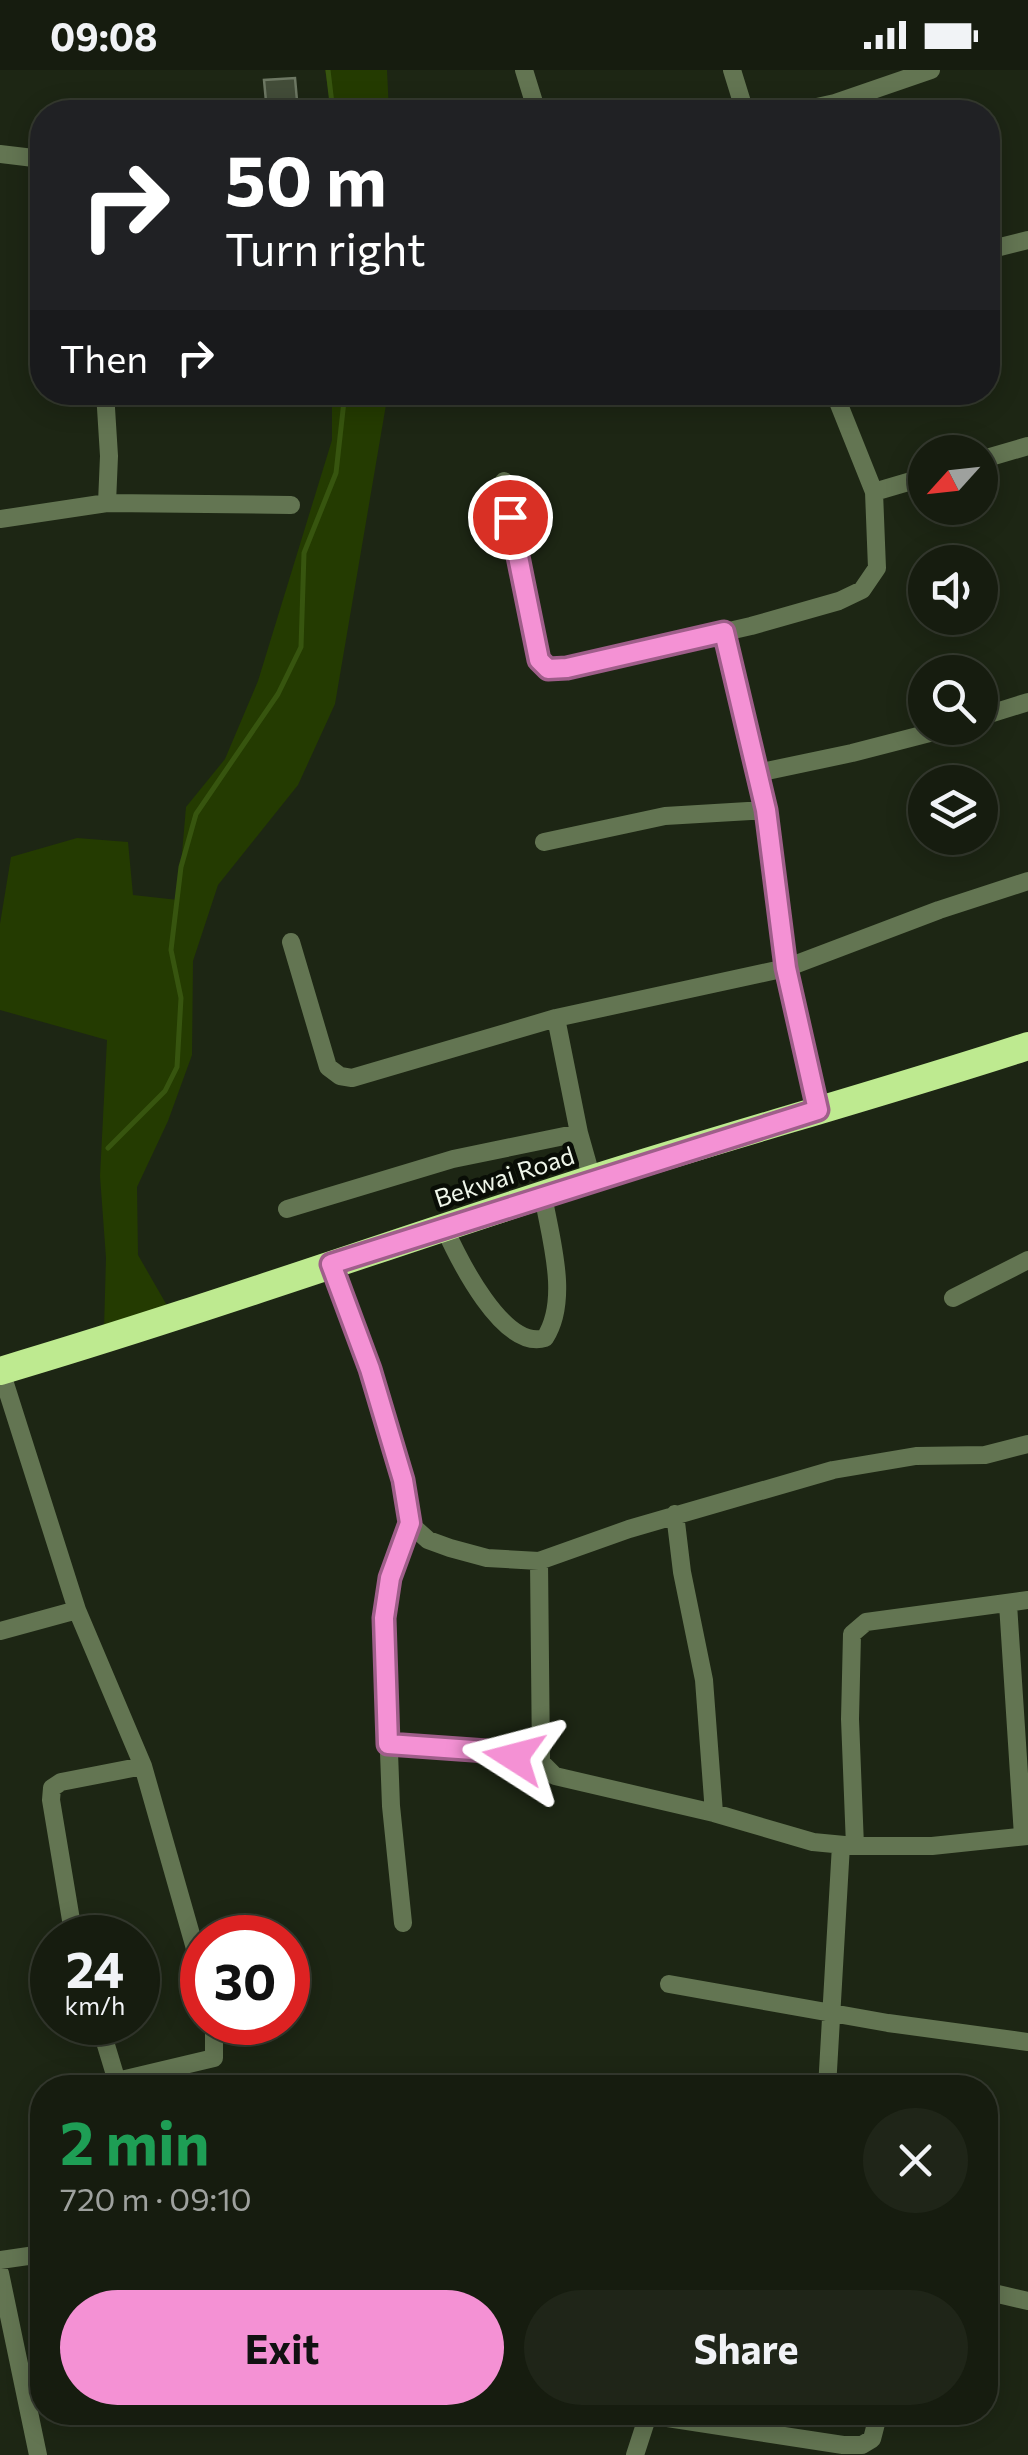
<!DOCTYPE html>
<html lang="en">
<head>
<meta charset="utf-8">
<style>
  body { margin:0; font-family:Commissioner,sans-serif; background:#1f2518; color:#f1f3f6; height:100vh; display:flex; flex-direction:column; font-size:38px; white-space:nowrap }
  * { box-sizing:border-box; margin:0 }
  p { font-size:32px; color:#9ea19e }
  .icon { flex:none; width:55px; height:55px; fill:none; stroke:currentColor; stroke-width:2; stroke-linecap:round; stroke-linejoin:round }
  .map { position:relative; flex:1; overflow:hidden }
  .sheet { position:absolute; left:30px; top:2005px; width:968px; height:350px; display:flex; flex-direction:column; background:#161c0f; border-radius:40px; box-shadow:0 5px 25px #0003,0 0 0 2px #353a2f }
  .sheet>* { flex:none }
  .hud { position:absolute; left:30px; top:30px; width:970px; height:305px; border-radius:40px; box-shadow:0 5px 25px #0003,0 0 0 2px #353a2f; background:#202124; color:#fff; overflow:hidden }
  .needle { width:65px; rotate:243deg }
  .tools { position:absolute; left:908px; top:365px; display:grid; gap:20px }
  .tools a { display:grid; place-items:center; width:90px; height:90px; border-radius:50%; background:#161c0f; box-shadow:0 5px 25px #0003,0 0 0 2px #353a2f; font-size:50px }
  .speed { position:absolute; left:30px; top:1845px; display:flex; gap:20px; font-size:50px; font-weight:700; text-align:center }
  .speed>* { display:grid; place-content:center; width:130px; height:130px; border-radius:50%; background:#161c0f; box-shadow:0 5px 25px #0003,0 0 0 2px #353a2f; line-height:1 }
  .speed small { font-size:25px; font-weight:400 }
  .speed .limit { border:15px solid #d22; background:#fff; color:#111 }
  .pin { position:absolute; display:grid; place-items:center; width:85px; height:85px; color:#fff; margin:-42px; border:5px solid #fff; border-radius:50%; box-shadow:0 2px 10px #0007 }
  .me { position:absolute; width:110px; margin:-55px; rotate:279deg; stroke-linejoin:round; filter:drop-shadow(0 0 8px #0008) }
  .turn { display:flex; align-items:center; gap:35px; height:210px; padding:0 30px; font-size:45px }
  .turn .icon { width:130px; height:130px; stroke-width:2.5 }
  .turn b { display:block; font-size:70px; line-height:85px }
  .then { display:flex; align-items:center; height:95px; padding:0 30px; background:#0003; gap:20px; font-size:38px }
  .round { display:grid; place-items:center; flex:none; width:105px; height:105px; border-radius:52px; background:#1f2518 }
  .head { display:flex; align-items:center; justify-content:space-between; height:170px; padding:0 30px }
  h1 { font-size:60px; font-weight:700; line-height:75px; color:#1e9e55 }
  .cta { display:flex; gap:20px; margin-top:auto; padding:20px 30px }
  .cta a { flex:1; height:115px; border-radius:60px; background:#f491d4; color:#111; font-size:40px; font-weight:700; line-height:115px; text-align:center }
  .cta a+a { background:#1f2518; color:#f1f3f6 }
  .status { display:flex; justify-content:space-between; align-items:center; height:70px; padding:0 50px; background:#161c0f; direction:ltr }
  .status svg { height:28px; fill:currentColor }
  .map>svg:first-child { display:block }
</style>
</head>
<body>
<div class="status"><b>09:08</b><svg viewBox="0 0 49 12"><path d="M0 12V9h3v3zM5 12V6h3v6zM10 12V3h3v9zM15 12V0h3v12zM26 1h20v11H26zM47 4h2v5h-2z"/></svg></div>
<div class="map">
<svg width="1028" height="2385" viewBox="0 0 1028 2385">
  <rect width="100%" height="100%" fill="#1d2614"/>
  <path fill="#243b01" d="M 325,0 L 387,0 L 389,42 L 332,42 Z
    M 329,323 L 388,323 L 335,634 L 298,715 L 218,815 L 193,891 L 192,985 L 168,1051 L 137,1117 L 138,1185 L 169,1239 L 104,1259 L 106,1188 L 100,1106 L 107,970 L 0,940 L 0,854 L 11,787 L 77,768 L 128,772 L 133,825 L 178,830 L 186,737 L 225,689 L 258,611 L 332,370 L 332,336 Z"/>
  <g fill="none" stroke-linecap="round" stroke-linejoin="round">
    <path stroke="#37550f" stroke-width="5" d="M 328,0 L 333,42
      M 108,1078 L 165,1021 L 177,997 L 181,928 L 171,880 L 181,797 L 196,744 L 278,624 L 301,577 L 304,483 L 336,403 L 345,322"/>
  </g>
  <path fill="#434d39" stroke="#6d7863" stroke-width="2.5" d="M 295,8 L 298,42 L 267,42 L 264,10 Z"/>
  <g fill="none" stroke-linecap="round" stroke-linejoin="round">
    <path stroke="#637552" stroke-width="18" d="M 524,0 L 537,42
      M 732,0 L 745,42
      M 794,42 L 835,33 L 931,0
      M 0,84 L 42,89
      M 988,180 L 1028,170
      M 105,322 L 109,386 L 107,433
      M 980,390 L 1028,376
      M 504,411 L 539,590 L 548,599 L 567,598 L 751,556 L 839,531 L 862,520 L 877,498 L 874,422 L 834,322
      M 874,422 L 925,407
      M 0,449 L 107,433 L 291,435
      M 724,562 L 766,740 L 786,898 L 818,1040
      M 980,647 L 1028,632
      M 757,703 L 852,683 L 949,658
      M 544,772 L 665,746 L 766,740
      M 291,872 L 328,997 L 340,1006 L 352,1008 L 556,948 L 786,898 L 939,840 L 1028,811
      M 556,948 L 579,1063 L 592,1109
      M 287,1139 L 453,1089 L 579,1063
      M 444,1157 C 458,1188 503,1281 545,1268 C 570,1229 550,1167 543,1125
      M 331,1193 L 370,1299 L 403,1410 L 409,1453 L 390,1509 L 384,1547 L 391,1736 L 403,1853
      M 953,1228 L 1028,1190
      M 1,1301 L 77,1540 L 143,1696 L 202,1903
      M 675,1444 L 682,1502 L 704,1610 L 714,1743
      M 409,1453 L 428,1470 L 450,1478 L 487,1488 L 539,1491 L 629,1459 L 833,1400 L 916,1386 L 985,1385 L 1028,1374
      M 539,1491 L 541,1692 L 555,1706 L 714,1743 L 813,1772 L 855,1776 L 932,1776 L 1028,1766
      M 1008,1534 L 1023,1766
      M 0,1561 L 77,1540
      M 388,1674 L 487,1681 L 541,1692
      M 855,1776 L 850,1649 L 852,1564 L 866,1552 L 1028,1530
      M 74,1868 L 51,1730 L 52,1718 L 61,1712 L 143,1696
      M 669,1914 L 888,1953 L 1028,1972
      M 99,1952 L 119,2018
      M 117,2011 L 214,1988 L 214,1952
      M 827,2018 L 841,1775
      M 0,2190 L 42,2184
      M 0,2203 L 38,2385
      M 985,2221 L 1028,2231
      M 626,2342 L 648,2345
      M 635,2385 L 648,2345 L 843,2375 L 862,2375 L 872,2369 L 879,2342"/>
    <path stroke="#beea90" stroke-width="28" d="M 0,1301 C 199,1242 395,1172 592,1109 C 737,1063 884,1023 1028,976"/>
  </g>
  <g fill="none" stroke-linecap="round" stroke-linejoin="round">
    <g stroke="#9f5e8a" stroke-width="25">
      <path id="route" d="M 510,447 L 539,590 L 548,599 L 567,598 L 724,562 L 766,740 L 786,898 L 818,1040 L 331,1194 L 370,1299 L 403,1410 L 410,1453 L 390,1508 L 384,1548 L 388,1674 L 487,1681 L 514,1687"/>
    </g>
    <use href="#route" stroke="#f491d4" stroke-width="18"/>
  </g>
  <g text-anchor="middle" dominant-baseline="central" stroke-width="9" stroke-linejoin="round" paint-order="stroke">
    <g font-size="25" fill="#eff6ea" stroke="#090d06">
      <text transform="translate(504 1106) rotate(-18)">Bekwai Road</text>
    </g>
  </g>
</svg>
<div class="tools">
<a><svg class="needle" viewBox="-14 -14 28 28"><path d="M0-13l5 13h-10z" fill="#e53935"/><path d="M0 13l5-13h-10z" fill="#9ea19e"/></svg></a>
<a><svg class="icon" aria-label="sound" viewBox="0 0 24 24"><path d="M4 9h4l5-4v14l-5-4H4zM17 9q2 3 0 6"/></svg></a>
<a><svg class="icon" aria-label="search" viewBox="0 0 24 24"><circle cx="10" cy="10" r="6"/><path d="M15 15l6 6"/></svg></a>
<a><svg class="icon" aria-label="layers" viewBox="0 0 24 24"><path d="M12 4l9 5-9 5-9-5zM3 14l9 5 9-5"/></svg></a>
</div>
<div class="speed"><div>24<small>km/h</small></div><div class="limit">30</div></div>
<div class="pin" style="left:510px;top:447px;background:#d93025"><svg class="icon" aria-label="arrive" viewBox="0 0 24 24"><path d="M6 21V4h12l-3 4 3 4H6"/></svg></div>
<svg class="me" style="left:514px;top:1687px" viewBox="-20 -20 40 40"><path d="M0-17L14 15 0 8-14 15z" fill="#f491d4" stroke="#fff" stroke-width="4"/></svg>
<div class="hud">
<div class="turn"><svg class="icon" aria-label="right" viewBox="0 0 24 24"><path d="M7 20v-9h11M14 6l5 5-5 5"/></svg><div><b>50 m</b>Turn right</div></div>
<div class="then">Then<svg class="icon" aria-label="right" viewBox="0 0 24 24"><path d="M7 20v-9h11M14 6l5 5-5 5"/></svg></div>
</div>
<section class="sheet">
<div class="head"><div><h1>2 min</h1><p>720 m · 09:10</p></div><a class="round"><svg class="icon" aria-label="close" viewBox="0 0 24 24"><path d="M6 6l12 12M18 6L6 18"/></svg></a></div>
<div class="cta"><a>Exit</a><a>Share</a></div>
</section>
</div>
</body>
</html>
